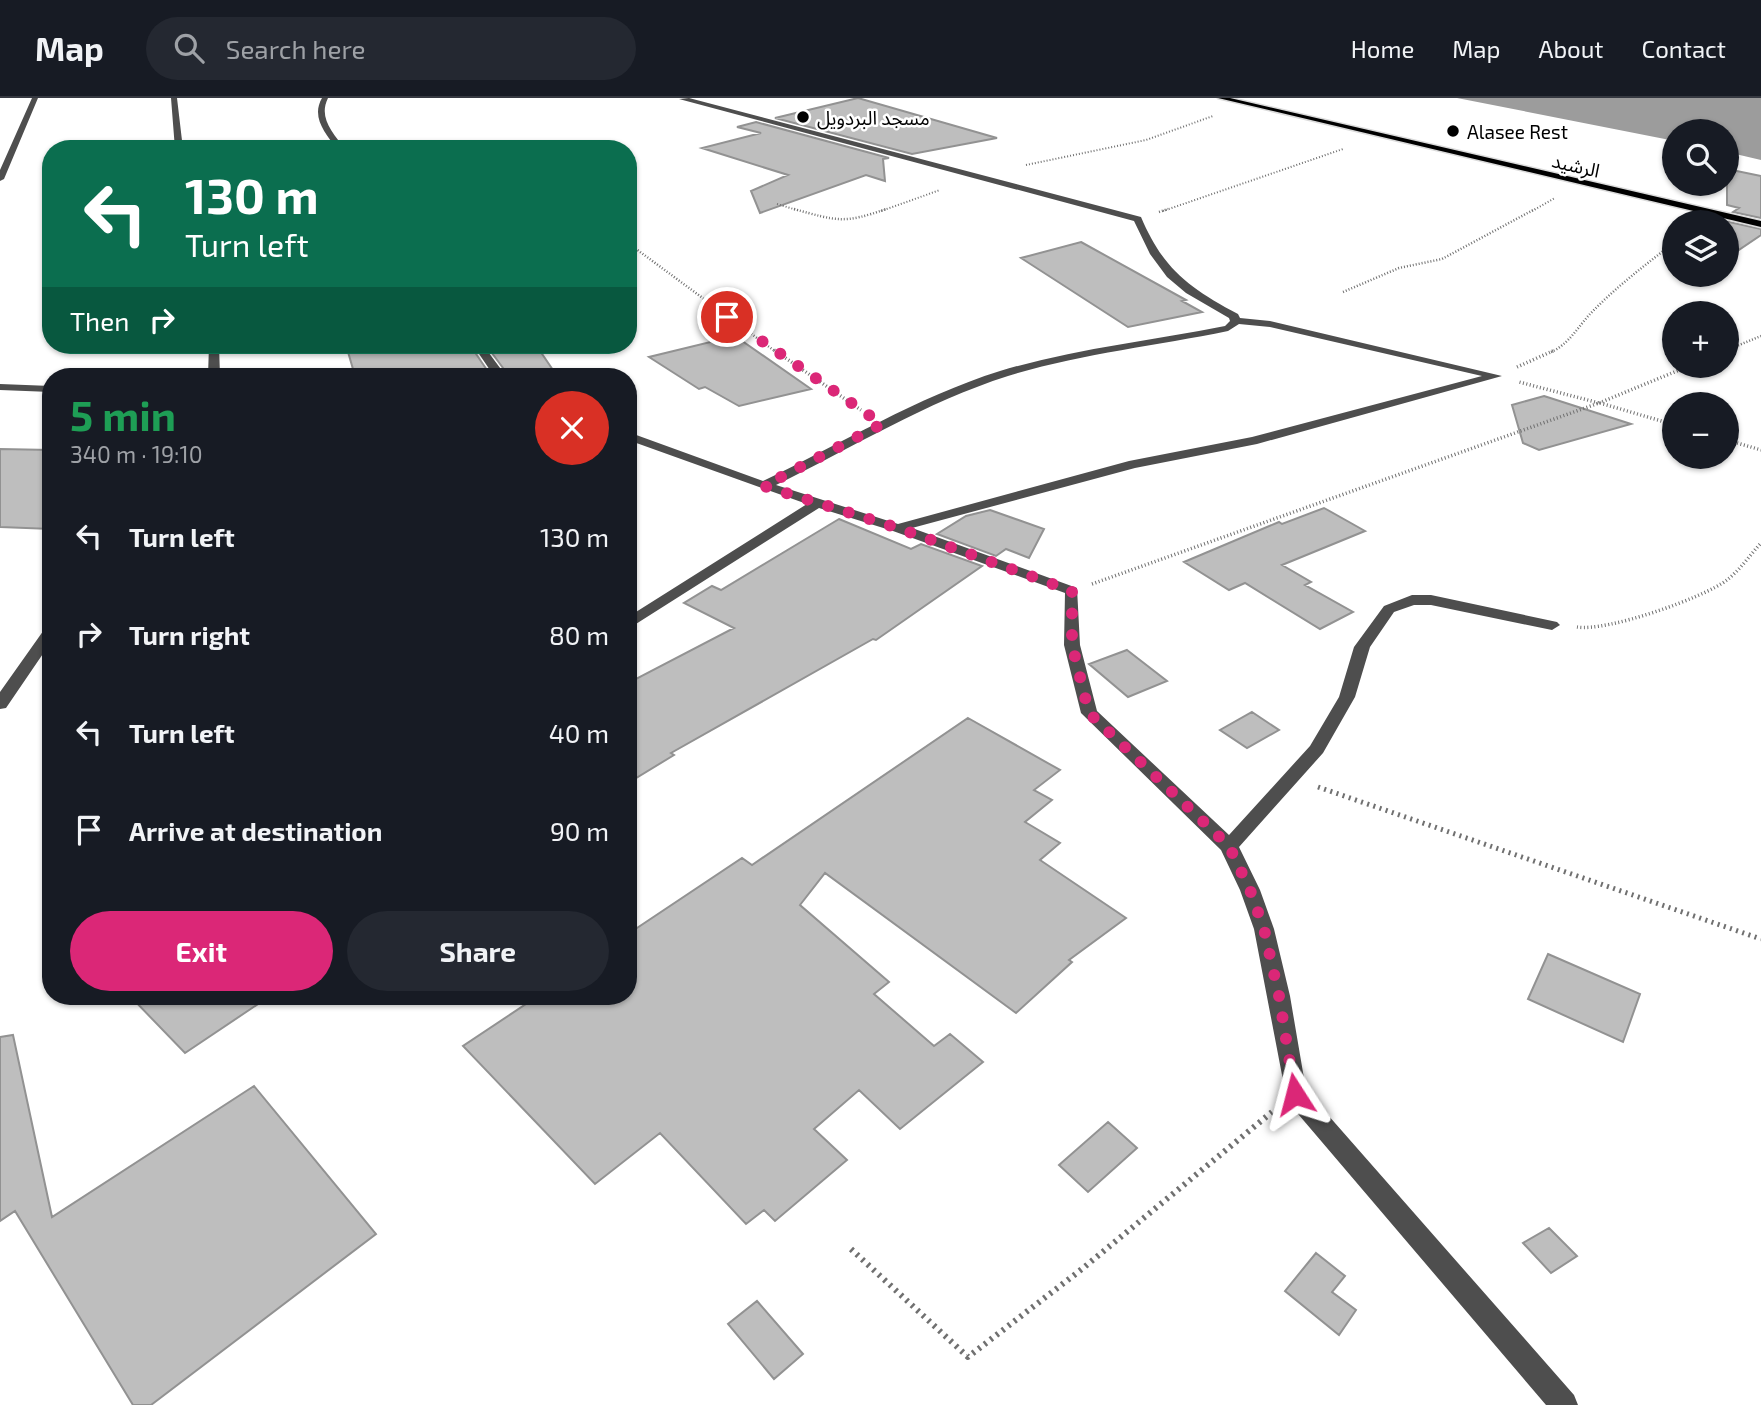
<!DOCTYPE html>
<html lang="en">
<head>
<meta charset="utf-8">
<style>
  body { margin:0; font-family:"Exo 2","Noto Sans Arabic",sans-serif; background:#242831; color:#f1f3f6; height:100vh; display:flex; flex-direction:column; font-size:26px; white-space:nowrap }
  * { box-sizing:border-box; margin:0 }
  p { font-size:23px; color:#9ea1a6 }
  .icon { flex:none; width:38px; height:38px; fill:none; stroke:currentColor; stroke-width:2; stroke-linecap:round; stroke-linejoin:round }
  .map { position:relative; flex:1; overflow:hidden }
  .sheet { position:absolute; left:42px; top:270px; width:595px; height:637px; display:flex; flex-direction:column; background:#171b24; border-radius:28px; box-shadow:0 2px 5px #0004 }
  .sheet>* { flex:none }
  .hud { position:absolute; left:42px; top:42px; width:595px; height:214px; border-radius:28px; box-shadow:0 2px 5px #0004; background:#0b6e4f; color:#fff; overflow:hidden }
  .controls { position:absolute; left:1662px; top:21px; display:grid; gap:14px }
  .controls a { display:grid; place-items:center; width:77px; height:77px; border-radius:50%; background:#171b24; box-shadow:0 2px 5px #0004; font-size:35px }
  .pin { position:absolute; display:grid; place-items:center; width:60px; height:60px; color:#fff; margin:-30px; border:4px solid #fff; border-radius:50%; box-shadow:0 2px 7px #0007 }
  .me { position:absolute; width:77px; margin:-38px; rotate:351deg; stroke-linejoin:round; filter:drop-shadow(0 0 5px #0008) }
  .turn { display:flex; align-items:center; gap:24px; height:147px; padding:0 28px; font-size:32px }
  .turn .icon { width:91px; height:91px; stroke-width:2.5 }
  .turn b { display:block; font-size:49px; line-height:60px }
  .then { display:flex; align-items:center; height:66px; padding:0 28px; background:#0003; gap:14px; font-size:26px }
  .round { display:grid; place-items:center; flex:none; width:74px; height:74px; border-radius:37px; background:#242831 }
  .head { display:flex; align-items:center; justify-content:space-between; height:119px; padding:0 28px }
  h1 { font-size:42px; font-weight:700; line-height:52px; color:#1e9e55 }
  .primary-button { display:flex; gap:14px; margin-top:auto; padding:14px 28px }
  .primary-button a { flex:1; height:80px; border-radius:42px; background:#db2777; color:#fff; font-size:28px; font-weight:700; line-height:80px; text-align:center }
  .primary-button a+a { background:#242831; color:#f1f3f6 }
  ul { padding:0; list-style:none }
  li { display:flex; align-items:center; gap:21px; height:98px; padding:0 28px }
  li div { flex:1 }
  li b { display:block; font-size:26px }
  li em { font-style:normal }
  header { display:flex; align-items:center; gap:42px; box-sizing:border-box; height:98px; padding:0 35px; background:#171b24; border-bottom:2px solid #363941 }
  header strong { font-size:33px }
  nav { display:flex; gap:38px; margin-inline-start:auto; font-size:24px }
  .search { width:490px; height:63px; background:#242831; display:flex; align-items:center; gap:18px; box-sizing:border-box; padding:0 24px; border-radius:38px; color:#9ea1a6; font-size:26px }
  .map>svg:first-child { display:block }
</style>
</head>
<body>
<header>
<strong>Map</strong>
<div class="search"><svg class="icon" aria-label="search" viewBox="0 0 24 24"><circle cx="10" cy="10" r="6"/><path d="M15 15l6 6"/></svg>Search here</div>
<nav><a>Home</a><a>Map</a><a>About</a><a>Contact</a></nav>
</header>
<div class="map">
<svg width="1761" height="1307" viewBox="0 0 1761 1307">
  <rect width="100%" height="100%" fill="#fff"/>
  <path fill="#9c9c9c" d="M 1457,0 L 1761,0 L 1761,62 L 1727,54 L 1727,33 L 1675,33 L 1675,43 Z"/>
  <path fill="#bebebe" stroke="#929292" stroke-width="2" d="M 858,0 L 997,40 L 912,56 L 775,20 Z
    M 756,24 L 889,60 L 883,61 L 885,83 L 866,77 L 760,115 L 751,93 L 788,77 L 702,50 L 761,35 L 737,29 Z
    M 1727,71 L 1761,78 L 1761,120 L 1733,114 L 1739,110 L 1727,107 Z
    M 1720,122 L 1761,131 L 1761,137 L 1727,160 L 1727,124 L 1717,124 Z
    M 1081,144 L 1186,202 L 1182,203 L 1202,214 L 1128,229 L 1021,160 Z
    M 735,238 L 811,291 L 739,308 L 705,289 L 699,291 L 649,259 Z
    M 346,247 L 470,247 L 491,278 L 355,278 Z
    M 486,247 L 536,247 L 557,278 L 509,278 Z
    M 1544,298 L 1631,326 L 1539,352 L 1523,345 L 1512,307 Z
    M 0,351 L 51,352 L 51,431 L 0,429 Z
    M 1324,410 L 1365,433 L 1282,467 L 1311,484 L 1305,487 L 1353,514 L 1320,531 L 1245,485 L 1229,492 L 1184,464 L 1279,424 L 1282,426 Z
    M 990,412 L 1044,431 L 1029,460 L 1006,451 L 996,458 L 937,436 L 966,418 Z
    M 839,421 L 911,451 L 921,446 L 982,468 L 876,542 L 873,541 L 671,655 L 674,657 L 628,685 L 628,585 L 734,530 L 684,505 L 712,488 L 721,492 Z
    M 1127,552 L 1167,583 L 1128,599 L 1089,566 Z
    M 1252,614 L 1279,632 L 1247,650 L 1220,632 Z
    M 968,620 L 1060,672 L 1034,692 L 1052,702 L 1025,724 L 1060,745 L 1040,762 L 1126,820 L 1069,862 L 1072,864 L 1016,915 L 825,775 L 800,807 L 889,884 L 874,896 L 934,948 L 950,936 L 983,964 L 900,1031 L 859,992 L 814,1031 L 847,1062 L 775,1123 L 764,1112 L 746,1126 L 660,1035 L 595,1086 L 463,948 L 538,898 L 628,898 L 628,836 L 742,760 L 752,767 Z
    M 1548,856 L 1640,896 L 1623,944 L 1528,901 Z
    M 130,898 L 270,898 L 185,955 Z
    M 13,937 L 52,1119 L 254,988 L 376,1136 L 151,1307 L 133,1307 L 15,1113 L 0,1123 L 0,939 Z
    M 1108,1024 L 1137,1050 L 1088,1094 L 1059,1067 Z
    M 1549,1130 L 1577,1158 L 1551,1175 L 1523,1145 Z
    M 1316,1155 L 1345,1178 L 1332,1194 L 1356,1212 L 1339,1237 L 1285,1193 Z
    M 757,1203 L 803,1256 L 774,1281 L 728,1226 Z"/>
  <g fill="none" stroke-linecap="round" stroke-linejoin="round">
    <g stroke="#dbdbdb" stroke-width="3">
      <path id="major" d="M 1218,0 L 1230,0 L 1761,123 L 1761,129 Z"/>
    </g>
    <path stroke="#707070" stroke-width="2" stroke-dasharray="1 2" stroke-linecap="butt" d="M 1026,67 L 1146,42 L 1213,18
      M 777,106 L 800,113
      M 881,113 L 940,92
      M 1163,113 L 1343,51
      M 1532,113 L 1555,100"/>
    <path stroke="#707070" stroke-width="2.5" stroke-dasharray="1 2" stroke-linecap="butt" d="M 794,111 C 837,123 844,126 886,111
      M 1159,114 L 1168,111
      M 628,145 L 776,254
      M 1343,194 L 1399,170 L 1442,161 L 1535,111
      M 1727,252 L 1761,238
      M 1551,254 C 1568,247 1578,229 1590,216 C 1616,189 1645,167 1675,144"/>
    <path stroke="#707070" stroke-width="3.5" stroke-dasharray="1 2.5" stroke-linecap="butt" d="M 774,252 L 861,312
      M 1517,269 L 1555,252
      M 1599,305 L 1689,268
      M 1600,305 L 1675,327
      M 1727,342 L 1761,352
      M 1092,486 L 1599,305 L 1519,284
      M 1577,529 C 1607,534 1703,500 1727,482 C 1740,472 1750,457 1761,445"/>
    <path stroke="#707070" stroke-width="5" stroke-dasharray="2 4.5" stroke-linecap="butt" d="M 1318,689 L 1761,841"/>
    <path stroke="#707070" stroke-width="6" stroke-dasharray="2.5 5" stroke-linecap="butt" d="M 851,1151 L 968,1259 L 1082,1171 L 1272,1014"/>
    <path fill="#4e4e4e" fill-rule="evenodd" d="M 32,0 L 38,0 L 4,81 L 0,83 L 0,72 Z
      M 171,0 L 177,0 L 183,51 L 175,51 Z
      M 322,0 L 328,0 C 318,20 333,35 345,51 L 337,51 C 325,35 311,19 322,0 Z
      M 689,0 L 1141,119 C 1163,171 1189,190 1238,216 L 1240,220 L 1270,223 L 1502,278 L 1257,346 L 1135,370 L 912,430 L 1077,490 L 1080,547 L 1097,613 L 1229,737 L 1310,648 L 1339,599 L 1354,549 L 1384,508 L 1412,497 L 1431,497 L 1557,524 L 1560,527 L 1552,532 L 1431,507 L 1414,507 L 1394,514 L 1370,549 L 1355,599 L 1323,655 L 1239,749 L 1260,792 L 1274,831 L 1290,898 L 1306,992 L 1574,1297 L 1578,1307 L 1546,1307 L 1287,1003 L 1254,831 L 1240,792 L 1221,752 L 1081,615 L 1064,547 L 1065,495 L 893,433 L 819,410 L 628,531 L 628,519 L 807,406 L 628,342 L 628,334 L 763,383 C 841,346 917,299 1000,273 C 1073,251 1150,243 1225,228 L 1230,223 L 1229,220 L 1186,195 L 1167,179 L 1150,156 L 1134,123 L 679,1 ZM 1239,226 L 1270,229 L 1482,278 L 1252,339 L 1129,363 L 898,426 L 776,387 C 852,350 926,304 1008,278 C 1079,256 1155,248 1228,233 Z
      M 209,247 L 219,247 L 220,278 L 208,278 Z
      M 473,247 L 483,247 L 506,278 L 494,278 Z
      M 0,286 L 51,288 L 51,294 L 0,292 Z
      M 51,527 L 51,544 L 6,610 L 0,611 L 0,594 L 46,529 Z"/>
    <use href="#major" fill="#000" fill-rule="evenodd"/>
  </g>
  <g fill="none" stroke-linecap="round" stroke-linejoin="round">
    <path stroke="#db2777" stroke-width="12" stroke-dasharray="0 21.6" d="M 727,219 L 882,326 L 764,388 L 898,430 L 1072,493 L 1072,547 L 1089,615 L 1229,748 L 1250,792 L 1264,831 L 1279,898 L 1295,996"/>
  </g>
  <g fill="#000" stroke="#fff" stroke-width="2.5">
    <circle cx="803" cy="19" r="7"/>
    <circle cx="1453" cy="33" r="7"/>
  </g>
  <g text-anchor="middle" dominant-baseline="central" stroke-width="5" stroke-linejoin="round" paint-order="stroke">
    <g font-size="19" fill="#000" stroke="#fff" text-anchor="start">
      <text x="817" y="19">مسجد البردويل</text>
      <text x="1467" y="33">Alasee Rest</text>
    </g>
    <g font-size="19" fill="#000" stroke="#fff">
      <text transform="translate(1576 67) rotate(13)">الرشيد</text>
    </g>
  </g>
</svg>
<div class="controls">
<a><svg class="icon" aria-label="search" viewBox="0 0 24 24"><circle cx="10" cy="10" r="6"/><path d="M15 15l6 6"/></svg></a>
<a><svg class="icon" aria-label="layers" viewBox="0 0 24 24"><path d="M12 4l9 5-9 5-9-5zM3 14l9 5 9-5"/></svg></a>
<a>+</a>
<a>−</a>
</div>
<div class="pin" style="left:727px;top:219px;background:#d93025"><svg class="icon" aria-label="arrive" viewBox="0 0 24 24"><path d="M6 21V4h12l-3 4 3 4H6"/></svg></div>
<svg class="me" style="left:1295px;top:996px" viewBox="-20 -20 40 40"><path d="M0-17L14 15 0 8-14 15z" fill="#db2777" stroke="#fff" stroke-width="4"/></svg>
<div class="hud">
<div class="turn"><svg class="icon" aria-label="left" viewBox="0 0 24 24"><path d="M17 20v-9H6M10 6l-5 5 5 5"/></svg><div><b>130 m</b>Turn left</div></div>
<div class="then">Then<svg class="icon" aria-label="right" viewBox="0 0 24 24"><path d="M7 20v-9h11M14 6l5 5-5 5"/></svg></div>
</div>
<section class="sheet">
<div class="head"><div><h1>5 min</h1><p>340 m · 19:10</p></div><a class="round" style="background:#d93025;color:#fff"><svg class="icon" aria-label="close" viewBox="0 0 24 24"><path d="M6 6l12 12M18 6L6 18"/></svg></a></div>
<ul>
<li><svg class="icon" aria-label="left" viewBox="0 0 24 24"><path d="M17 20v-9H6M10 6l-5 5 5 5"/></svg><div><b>Turn left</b></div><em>130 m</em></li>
<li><svg class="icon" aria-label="right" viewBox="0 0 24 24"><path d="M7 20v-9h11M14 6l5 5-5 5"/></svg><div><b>Turn right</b></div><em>80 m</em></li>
<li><svg class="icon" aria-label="left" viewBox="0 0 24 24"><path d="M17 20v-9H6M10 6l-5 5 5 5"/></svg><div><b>Turn left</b></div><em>40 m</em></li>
<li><svg class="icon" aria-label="arrive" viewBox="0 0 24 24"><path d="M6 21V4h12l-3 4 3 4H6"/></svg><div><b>Arrive at destination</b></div><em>90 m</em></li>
</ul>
<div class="primary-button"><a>Exit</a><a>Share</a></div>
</section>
</div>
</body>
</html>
